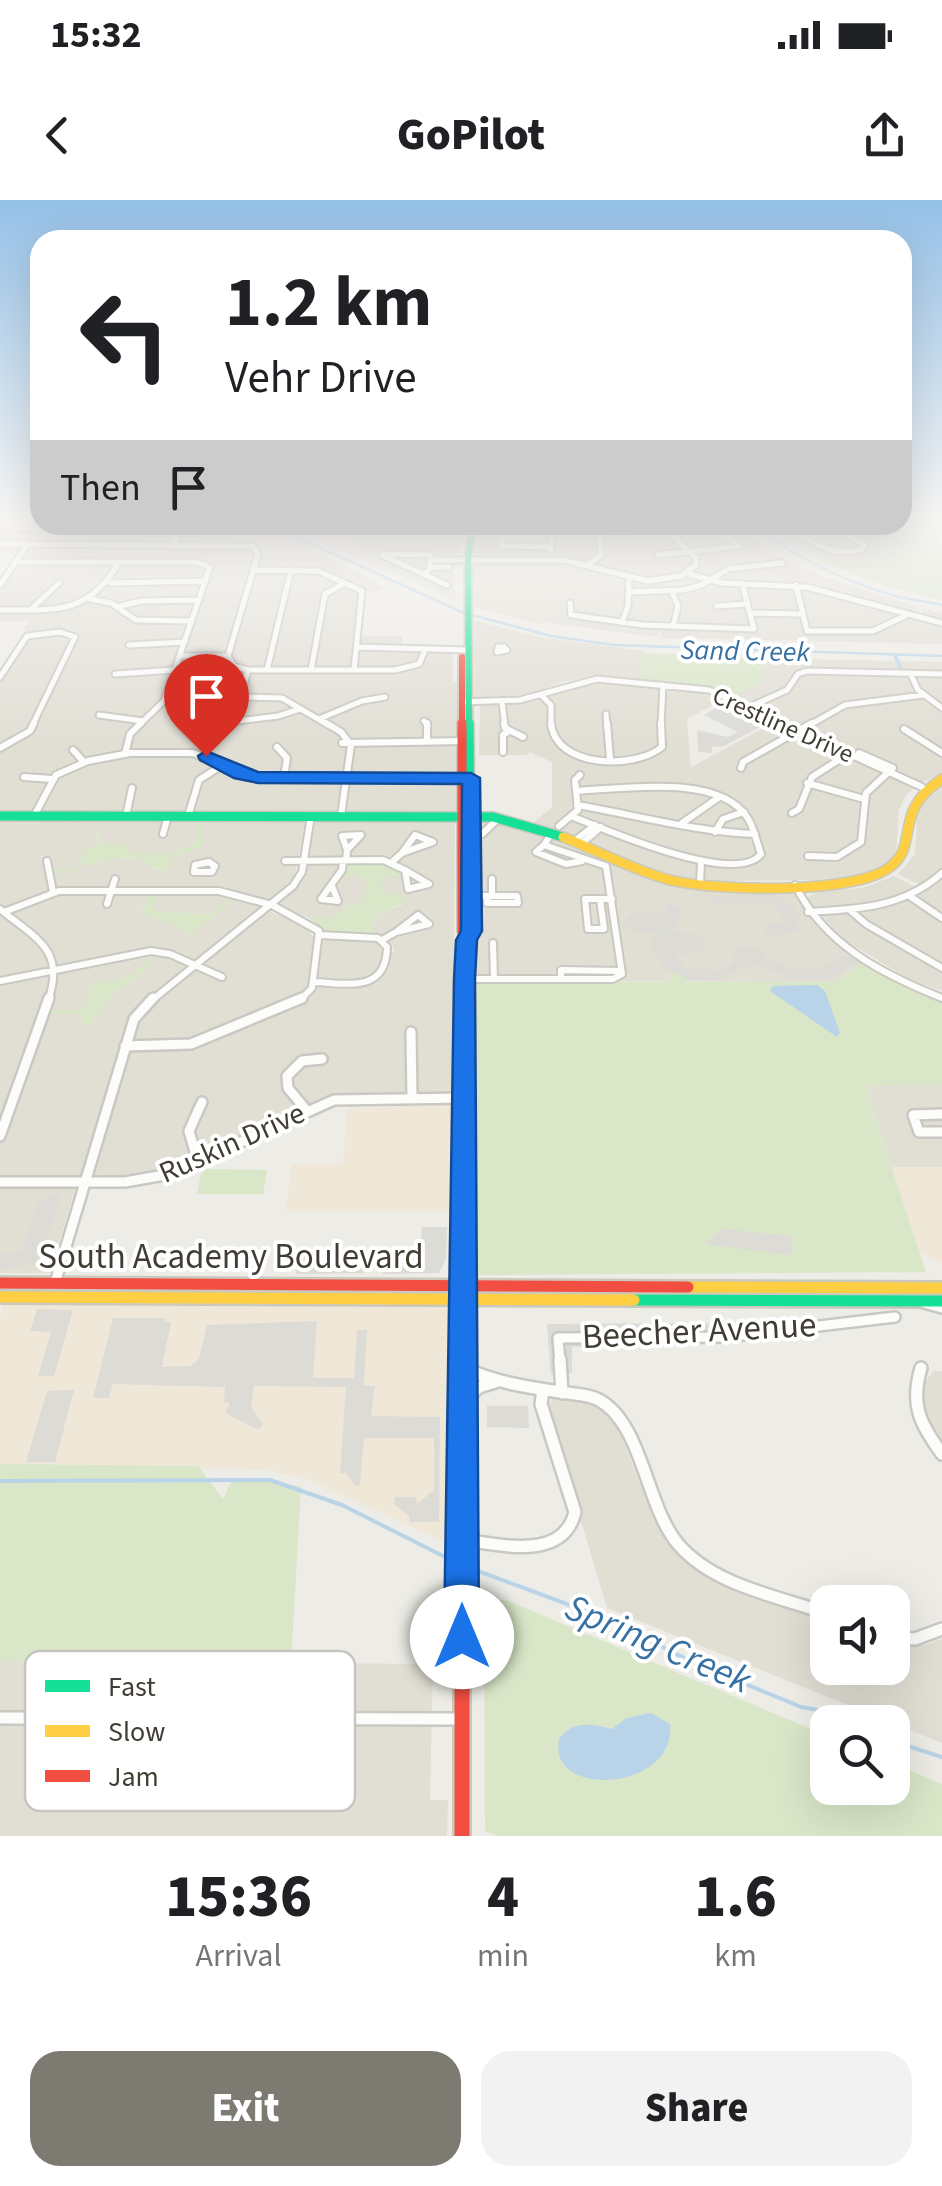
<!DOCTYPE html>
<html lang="en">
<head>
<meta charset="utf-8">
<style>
  body { margin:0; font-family:"Source Sans 3",sans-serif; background:#f2f2f2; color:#202124; height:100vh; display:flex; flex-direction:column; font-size:38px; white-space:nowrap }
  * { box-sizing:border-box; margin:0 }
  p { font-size:32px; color:#757577 }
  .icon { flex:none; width:55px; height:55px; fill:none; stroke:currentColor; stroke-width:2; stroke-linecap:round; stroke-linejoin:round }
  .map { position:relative; height:1636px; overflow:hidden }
  .details { display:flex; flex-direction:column; background:#fff; flex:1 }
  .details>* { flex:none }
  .top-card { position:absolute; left:30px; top:30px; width:882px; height:305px; border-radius:30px; box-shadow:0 10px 40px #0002; background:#fff; color:#202124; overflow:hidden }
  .tools { position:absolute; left:810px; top:1385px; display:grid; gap:20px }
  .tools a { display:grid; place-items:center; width:100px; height:100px; border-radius:20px; background:#fff; box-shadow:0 10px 40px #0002; font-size:50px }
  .pin { position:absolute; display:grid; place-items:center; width:85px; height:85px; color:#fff; margin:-102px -42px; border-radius:50% 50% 50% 0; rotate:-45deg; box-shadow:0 0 10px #0007 }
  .pin .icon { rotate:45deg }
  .me { position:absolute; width:110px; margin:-55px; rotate:0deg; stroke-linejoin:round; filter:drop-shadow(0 0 8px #0008) }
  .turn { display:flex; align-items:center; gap:35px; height:210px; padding:0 30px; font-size:45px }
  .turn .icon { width:130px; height:130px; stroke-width:2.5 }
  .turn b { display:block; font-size:70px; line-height:85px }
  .then { display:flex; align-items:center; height:95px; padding:0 30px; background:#0003; gap:20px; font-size:38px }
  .eta { display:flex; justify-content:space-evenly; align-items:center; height:170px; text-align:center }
  .eta b { font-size:60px; font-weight:800; line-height:70px }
  .primary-button { display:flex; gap:20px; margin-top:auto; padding:20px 30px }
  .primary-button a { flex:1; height:115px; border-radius:30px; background:#7d7a72; color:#fff; font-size:40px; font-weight:800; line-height:115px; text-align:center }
  .primary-button a+a { background:#f2f2f2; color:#202124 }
  .status { display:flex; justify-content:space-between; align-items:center; height:70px; padding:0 50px; background:#fff; direction:ltr }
  .status svg { height:28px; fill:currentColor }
  header { display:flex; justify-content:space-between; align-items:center; height:130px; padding:0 30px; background:#fff; font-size:45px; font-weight:800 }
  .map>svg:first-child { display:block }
</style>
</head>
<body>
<div class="status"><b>15:32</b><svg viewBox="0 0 49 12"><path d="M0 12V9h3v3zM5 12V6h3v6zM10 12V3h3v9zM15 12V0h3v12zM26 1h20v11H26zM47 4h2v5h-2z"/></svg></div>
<header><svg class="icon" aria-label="back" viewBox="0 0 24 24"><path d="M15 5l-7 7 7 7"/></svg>GoPilot<svg class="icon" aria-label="share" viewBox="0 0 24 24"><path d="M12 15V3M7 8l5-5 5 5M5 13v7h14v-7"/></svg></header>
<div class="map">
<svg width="942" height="1636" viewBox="0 0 942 1636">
  <rect width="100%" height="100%" fill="#edece6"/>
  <path fill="#e1ded4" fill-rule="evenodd" d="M 0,316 L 40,316 L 40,325 L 204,325 L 200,337 L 249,337 L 254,353 L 322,354 L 389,390 L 361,392 L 356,436 L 402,436 L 402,452 L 453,453 L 453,481 L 459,482 L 458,611 L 348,613 L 347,596 L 341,595 L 336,613 L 0,612 L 0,480 L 28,439 L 23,430 L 29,421 L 0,421 L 0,393 L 24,354 L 0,353 Z
    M 357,325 L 389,325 L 388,332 L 461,333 L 458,354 L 453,355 L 456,402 L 352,353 L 359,331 Z
    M 481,325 L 735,325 L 770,351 L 815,374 L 921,408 L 915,414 L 918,416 L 924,409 L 942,413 L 942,444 L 671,438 L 661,438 L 661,428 L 657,437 L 543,422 L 541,398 L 575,399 L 600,368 L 573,359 L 485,355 L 477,352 Z
    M 778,325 L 867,325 L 869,334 L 885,350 L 868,361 L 829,361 L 801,349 L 771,329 Z
    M 474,420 L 538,437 L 645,451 L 638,480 L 585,478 L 561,482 L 532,494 L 475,498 Z
    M 760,458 L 897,461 L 903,472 L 899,461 L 942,462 L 942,574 L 921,583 L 906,595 L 899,610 L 896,654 L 875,672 L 838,680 L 708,681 L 668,674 L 533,623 L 552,607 L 552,562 L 530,552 L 527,555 L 479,555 L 480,504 L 526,502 L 598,481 L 702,491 L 726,498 L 687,519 L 691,567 L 777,521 L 732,496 L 764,479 Z
    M 942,584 L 942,791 L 907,778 L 843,739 L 807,698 L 818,691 L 862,688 L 894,676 L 919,689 L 922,686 L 898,674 L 915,654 L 918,598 Z
    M 0,620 L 199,620 L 197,642 L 170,653 L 133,653 L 105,645 L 96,633 L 97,647 L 82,666 L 57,670 L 57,674 L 113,658 L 141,659 L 156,670 L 172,658 L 204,645 L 204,620 L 306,621 L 294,677 L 261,708 L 305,726 L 314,738 L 375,741 L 383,752 L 394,752 L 393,745 L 373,733 L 371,725 L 382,712 L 402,705 L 399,695 L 382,692 L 379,680 L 387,676 L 390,666 L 376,663 L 347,666 L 343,675 L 361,675 L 366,681 L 365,702 L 346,706 L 337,717 L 309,718 L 275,705 L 302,682 L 316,621 L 455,621 L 453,894 L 331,896 L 154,974 L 129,978 L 0,978 ZM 157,695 L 153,708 L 161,712 L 211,714 L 232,698 L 236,699 L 191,734 L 173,723 L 138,712 ZM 148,755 L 145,770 L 108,798 L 90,826 L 82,825 L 82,814 L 51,813 L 84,810 L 91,785 L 129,778 L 142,768 Z
    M 478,620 L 521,627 L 678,686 L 791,690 L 819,729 L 865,762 L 833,782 L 474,781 Z
    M 865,885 L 942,885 L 942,967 L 892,967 Z
    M 0,988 L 75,989 L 50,1073 L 0,1073 Z
    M 934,1171 L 942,1171 L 942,1244 L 919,1206 L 923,1184 Z
    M 552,1199 L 579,1199 L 607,1212 L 616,1223 L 655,1321 L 678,1356 L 723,1383 L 827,1421 L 828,1468 L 892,1468 L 893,1444 L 925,1445 L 942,1439 L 942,1543 L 607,1408 L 548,1211 Z
    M 0,1461 L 433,1464 L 430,1600 L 448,1600 L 447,1636 L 0,1636 Z"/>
  <path fill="#efe8d9" d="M 453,904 L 449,1012 L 286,1011 L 292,964 L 343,964 L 347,909 Z
    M 892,967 L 942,967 L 942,1064 L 919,1051 Z
    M 4,1102 L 446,1108 L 450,1117 L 451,1345 L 305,1278 L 266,1270 L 0,1264 L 0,1116 Z"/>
  <path fill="#e3dfd2" d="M 560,361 L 598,370 L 599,399 L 541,398 L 542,424 L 472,406 L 472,362 Z"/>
  <path fill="#d9e6c8" d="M 917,316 L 942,318 L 942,326 L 936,326 L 934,332 L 942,343 L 942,400 L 878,384 L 813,358 C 837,361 861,366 883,354 L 884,345 L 869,334 L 867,325 L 902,325 L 903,319 Z
    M 643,453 L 760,458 L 762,468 L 790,473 L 763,469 L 765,479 L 732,496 L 700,487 L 638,480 Z
    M 199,620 L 204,620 L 204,645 L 173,658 L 166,671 C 153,671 149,661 137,659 C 110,654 82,669 56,674 L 56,670 L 82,666 L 82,650 L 97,647 L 96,633 L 105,645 L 122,643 L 133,653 L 170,653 L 197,642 Z
    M 380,663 L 403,675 L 381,679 L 382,691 L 401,695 L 406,702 L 382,712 L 371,724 L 373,733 L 325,732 L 309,718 L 336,717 L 346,706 L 364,702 L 366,681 L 360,675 L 343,676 L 348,665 Z
    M 149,694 L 157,694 L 154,708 L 161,712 L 211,714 L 232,697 L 237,699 L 191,734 L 173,723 L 137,713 L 146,706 Z
    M 148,755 L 154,755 L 145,770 L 108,798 L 90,826 L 82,825 L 82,814 L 50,814 L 51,811 L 84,810 L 91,785 C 116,780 136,780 148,755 Z
    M 865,762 L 942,801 L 942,885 L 865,886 L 926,1072 L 478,1075 L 474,781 L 668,782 L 675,772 L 686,777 L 687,782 L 833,782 Z
    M 202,969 L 267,970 L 263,994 L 197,994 Z
    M 0,1264 L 198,1266 L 223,1299 L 233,1278 L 270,1280 L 301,1287 L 291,1463 L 0,1461 Z
    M 493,1400 L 506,1400 L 827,1536 L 828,1588 L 892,1588 L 893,1563 L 942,1584 L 942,1636 L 497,1636 L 485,1631 L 484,1416 Z"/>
  <path fill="#dcdbd6" d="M 723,504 L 730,505 L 725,510 L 762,526 L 724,546 L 712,547 L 712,553 L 698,552 L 697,530 L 728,537 L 738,532 L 704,515 Z
    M 758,692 L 777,695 L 793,706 L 801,719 L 797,720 L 799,730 L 771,737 L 762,727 L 785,721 L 772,703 L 715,704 L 711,698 Z
    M 669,702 L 682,710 L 673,733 L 698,734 L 707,743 L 698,753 L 673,754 L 686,769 L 723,770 L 733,762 L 733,751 L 749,745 L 763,751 L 768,761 L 775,759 L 792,769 L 822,768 L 846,754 L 859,762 L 837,775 L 819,780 L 789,778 L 762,766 L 742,767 L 723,779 L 688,780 L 674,771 L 670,773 L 652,753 L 652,737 L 658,733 L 632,732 L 623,723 L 632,713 L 663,713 Z
    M 61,995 L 40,1064 L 0,1068 L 0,1054 L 21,1053 L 39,1002 L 44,1002 L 46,996 Z
    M 422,1027 L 447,1027 L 446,1059 L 439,1073 L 383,1074 L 383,1068 L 419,1067 Z
    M 723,1029 L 791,1036 L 792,1055 L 704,1044 Z
    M 330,1052 L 366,1056 L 365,1073 L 296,1074 L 298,1053 Z
    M 37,1109 L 73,1110 L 54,1176 L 38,1176 L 51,1132 L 30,1131 Z
    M 113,1118 L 165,1118 L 165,1122 L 171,1122 L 162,1167 L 190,1166 L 199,1159 L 207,1125 L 317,1121 L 313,1178 L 354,1178 L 357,1130 L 367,1130 L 364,1185 L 375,1186 L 371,1216 L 440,1217 L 439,1322 L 410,1322 L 409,1316 L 394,1304 L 395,1297 L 416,1297 L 417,1304 L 434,1290 L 434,1238 L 364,1238 L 360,1285 L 355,1286 L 346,1273 L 340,1273 L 346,1187 L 254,1186 L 251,1207 L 263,1224 L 258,1230 L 225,1213 L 230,1203 L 224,1202 L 225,1187 L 113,1184 L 109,1198 L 93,1198 Z
    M 706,1123 L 718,1132 L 720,1144 L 572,1147 L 572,1173 L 551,1175 L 547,1124 Z
    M 74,1190 L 55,1262 L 26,1262 L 47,1191 Z
    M 487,1206 L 528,1206 L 529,1228 L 487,1227 Z"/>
  <path fill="#b9d4e8" d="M 817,785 L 825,791 L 840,833 L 837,837 L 770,791 L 773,786 Z
    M 651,1513 L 670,1524 C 677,1591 547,1600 559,1539 C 573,1520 590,1524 612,1529 L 627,1518 Z"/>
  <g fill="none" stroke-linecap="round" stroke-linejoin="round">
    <path stroke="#b9d4e8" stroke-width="2.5" d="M 270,325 L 464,413
      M 754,325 C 795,358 845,381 895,396 C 911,400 927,401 942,405
      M 770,328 L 775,325
      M 472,415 L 551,436 L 614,445 L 942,456"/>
    <path stroke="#b9d4e8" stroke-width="4" d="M 0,1281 L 270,1280 L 342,1305 L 455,1362
      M 467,1367 L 610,1420 L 692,1462 L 801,1507 L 839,1514 L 855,1522
      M 892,1541 L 942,1557"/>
    <path stroke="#b9d4e8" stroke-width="4" d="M 895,455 L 902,471"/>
    <g stroke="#c9c8c2" stroke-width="9">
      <path id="street-far3" d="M 902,318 L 911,316
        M 504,325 L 502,346 L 551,347
        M 805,325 L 806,338 C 824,349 840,355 861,350 L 864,346 L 849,336 L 846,325
        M 0,328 L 181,328 L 173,345
        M 386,332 L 387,325
        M 600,333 L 714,326 L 739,346 L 658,355
        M 0,344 L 253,346 L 258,354 L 228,456
        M 551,350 L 552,325
        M 387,354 L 430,355 L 430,368 L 425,374
        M 382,355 L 447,385
        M 431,360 L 563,360 L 648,381 L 681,376 L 696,365 L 696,358 L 662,325
        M 15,362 L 196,362 L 210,367 L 164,501 L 138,526
        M 588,365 L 601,355 L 600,325
        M 431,367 L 449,367
        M 253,370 L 318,371 L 362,391 L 354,470
        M 686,373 L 722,383 L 807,387 L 942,423
        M 110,383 L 206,381
        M 0,385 L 27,345
        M 796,385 L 807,431 L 873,431 L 907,415
        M 628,392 L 683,390 L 702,385 L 728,369 L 783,363
        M 672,392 L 678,406 L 673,427
        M 90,399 L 111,403 L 136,420 L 192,421
        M 570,403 L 571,415 L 643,425 L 754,429 L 742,383
        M 717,406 L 748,404
        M 117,407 L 141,401 L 199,400
        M 0,410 C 55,410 89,415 119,362
        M 30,410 L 59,383
        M 750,413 L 802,414
        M 622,423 L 628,406 L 629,379
        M 129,445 L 185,442
        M 357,447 L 469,450
        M 498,447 L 504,447 L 507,450 L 497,452 Z
        M 180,456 L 228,456
        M 228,456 L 234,466 L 248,470 L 395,470 L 419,464 L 425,450
        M 267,470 L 291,370
        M 311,470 L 325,394 L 345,383
        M 910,473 L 918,490 L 942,508
        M 115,474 L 175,470
        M 0,477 L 27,436 L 60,432 L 75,437 L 32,526
        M 167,495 L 282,498 L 330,526
        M 241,495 L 248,470
        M 541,495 L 551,505 L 551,526
        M 462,502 L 520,500 L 597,479 L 709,490 L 788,526
        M 502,502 L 505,526
        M 747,508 L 787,490 L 798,474 L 807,471 L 942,474
        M 606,514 L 607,526
        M 99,515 L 143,521
        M 319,519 L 362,501 L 385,497
        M 424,521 L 428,526
        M 221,523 L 278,516 L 300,509
        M 661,526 L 663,485
        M 808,526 L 845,505 L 923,495"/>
    </g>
    <g stroke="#c9c8c2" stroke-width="10">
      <path id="street-far2" d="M 326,523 L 341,532 L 351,545 L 341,616
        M 504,523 L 505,528 L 523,537
        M 551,523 C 555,568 634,570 662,547 L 661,523
        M 607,523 L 610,559
        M 782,523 L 922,587
        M 904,529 L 942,553
        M 427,541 L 427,523
        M 342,543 L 467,541
        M 277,547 L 287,558 L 284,578
        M 0,548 L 30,531 L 34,523
        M 73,550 L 84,562
        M 503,552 L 503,535 L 509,531
        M 125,554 L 130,534 L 141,523
        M 741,568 L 743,562 L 812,523
        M 24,577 L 52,579
        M 807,583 L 864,599
        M 577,605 C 636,615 696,632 755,634
        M 792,613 L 799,609 L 812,577 L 848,554
        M 34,616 L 56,575 L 88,561 L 130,553 L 193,553 L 259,578 L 466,578
        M 126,616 L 132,588
        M 188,616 L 199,580 L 224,564
        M 571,616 C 604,629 736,687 761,654 C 757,643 754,627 747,617 C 718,573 621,589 576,591
        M 682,623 L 718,598
        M 559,626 L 578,610 L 575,580 L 580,575
        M 715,632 L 723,619 L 744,612
        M 163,634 L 168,616
        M 482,634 L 499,618
        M 361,635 L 347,650 L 342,636 Z
        M 415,635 L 433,642 L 402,653 Z
        M 573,642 L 595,625
        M 544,645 L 536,652 L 566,664 L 582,661
        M 580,645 L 601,627
        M 808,656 L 837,657 L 861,642 L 866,593 L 893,568 L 859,553
        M 47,661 L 53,692
        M 285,661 L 383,660 L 405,670
        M 346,661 L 347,650
        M 209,662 L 215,666 L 212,672 L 194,672 L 195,665 Z
        M 392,662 L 402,653
        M 405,670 L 429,684 L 408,689 Z
        M 492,679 L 492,696
        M 700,684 L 701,662
        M 795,685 C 825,745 882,774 942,798
        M 332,686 L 338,701 L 321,699 L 342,670 L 343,661
        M 471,696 L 487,696
        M 487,696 L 517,696 L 518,703 L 487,703 Z
        M 911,697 L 942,718
        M 585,699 L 600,699 L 604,729 L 588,729 Z
        M 600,699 L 612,699
        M 107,704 L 115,679
        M 0,709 C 36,739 66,749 48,801
        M 851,711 L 866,724 L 942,768
        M 4,712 L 59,691 L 219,691 L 272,705 L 319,731 L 312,788 L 299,801
        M 808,712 C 858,709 903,708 942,673
        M 418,715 L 429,724 L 396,732 Z
        M 382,740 L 396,732
        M 493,743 L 494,779
        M 465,779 L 613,779 L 622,774 L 606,666 L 544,645 L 551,634
        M 561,779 L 561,770 L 621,771
        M 0,781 L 151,751 L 170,754 L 222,777
        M 313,782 C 347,783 386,794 387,747 L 378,738 L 320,735
        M 151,801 L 293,686 L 302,672 L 311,616"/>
    </g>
    <g stroke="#c9c8c2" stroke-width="14">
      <path id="street-far1" d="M 411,832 L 412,898
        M 125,846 L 191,844 L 302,798
        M 307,911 L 288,888 L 287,876 L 302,861 L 322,859
        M 942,914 L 913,915 L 919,932 L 942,932
        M 0,936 L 49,798
        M 198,962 L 189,931 L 202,902
        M 0,982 L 125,982 L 170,974 L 334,900 L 464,898
        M 55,1083 L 134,819 L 153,798
        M 924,1103 L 942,1108
        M 560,1162 L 558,1138 L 726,1137 L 895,1117"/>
    </g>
    <g stroke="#c9c8c2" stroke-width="16">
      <path id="street" d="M 560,1159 L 562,1193
        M 464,1168 C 495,1182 525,1187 560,1192 C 571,1194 587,1194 597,1199 C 643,1222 645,1305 678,1344 C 714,1386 778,1396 828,1414
        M 921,1168 C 910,1205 920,1224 942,1254
        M 465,1200 L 479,1187 L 495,1182
        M 462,1340 C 500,1344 563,1362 575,1312 L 541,1204 L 543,1190
        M 892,1437 L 915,1439 L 942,1429
        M 0,1518 L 460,1519"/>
    </g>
    <g stroke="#cbc9be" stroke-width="10">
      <path id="fast-far2" d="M 469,526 L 468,358 L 473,325"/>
    </g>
    <g stroke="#cbc9be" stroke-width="12">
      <path id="fast-far1" d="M 0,616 L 493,617 L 563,637
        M 465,801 L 466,740 L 471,731 L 469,523"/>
    </g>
    <g stroke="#cbc9be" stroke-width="16">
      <path id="fast" d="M 462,1086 L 465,798
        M 634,1100 L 942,1101"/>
    </g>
    <g stroke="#cbc9be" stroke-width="12">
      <path id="slow-far1" d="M 563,637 C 598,651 633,670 670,680 C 715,691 853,695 890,667 C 920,645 892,611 942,579"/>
    </g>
    <g stroke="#cbc9be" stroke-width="16">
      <path id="slow" d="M 688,1087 L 942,1088
        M 0,1097 L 634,1100"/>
    </g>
    <g stroke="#cbc9be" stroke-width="10">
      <path id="jam-far3" d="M 462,457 L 462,526"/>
    </g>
    <g stroke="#cbc9be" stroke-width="12">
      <path id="jam-far2" d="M 462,523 L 462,731 L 466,740"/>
    </g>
    <g stroke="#cbc9be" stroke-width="16">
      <path id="jam-far1" d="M 0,1083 L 688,1087
        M 462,1095 L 462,1162"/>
    </g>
    <g stroke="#cbc9be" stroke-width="20">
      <path id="jam" d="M 462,1159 L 462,1636"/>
    </g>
    <use href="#street-far3" stroke="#fcfcfb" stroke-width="5"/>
    <use href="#street-far2" stroke="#fcfcfb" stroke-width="6"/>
    <use href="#street-far1" stroke="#fcfcfb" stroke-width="9"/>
    <use href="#street" stroke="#fcfcfb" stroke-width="11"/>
    <use href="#fast-far2" stroke="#16e098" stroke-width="6"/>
    <use href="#fast-far1" stroke="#16e098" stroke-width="9"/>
    <use href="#fast" stroke="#16e098" stroke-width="11"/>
    <use href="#slow-far1" stroke="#ffcf43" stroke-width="9"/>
    <use href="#slow" stroke="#ffcf43" stroke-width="11"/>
    <use href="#jam-far3" stroke="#f24e42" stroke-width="6"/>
    <use href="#jam-far2" stroke="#f24e42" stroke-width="9"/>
    <use href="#jam-far1" stroke="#f24e42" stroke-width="11"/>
    <use href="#jam" stroke="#f24e42" stroke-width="15"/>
  </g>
  <linearGradient id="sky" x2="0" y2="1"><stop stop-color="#95c1e8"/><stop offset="0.58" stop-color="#f7f6f4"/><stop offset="1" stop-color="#f7f6f4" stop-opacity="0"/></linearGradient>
  <rect width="942" height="545" fill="url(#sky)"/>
  <path fill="#1a73e8" stroke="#114b97" stroke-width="2.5" d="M 206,551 L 258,572 L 471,573 L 480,578 L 482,731 L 477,740 L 475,779 L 479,1437 L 474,1449 L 462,1454 L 449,1449 L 444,1437 L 454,779 L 456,740 L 461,731 L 462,584 L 258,583 L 234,578 L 200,560 L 198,556 Z"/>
  <g text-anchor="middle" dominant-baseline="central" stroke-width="8" stroke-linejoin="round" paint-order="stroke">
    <g font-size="25" fill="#413d34" stroke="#fff">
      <text transform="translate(783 525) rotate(24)">Crestline Drive</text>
    </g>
    <g font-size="28" font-style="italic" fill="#3770a3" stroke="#fff">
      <text transform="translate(745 451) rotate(1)">Sand Creek</text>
    </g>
    <g font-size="30" fill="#413d34" stroke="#fff">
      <text transform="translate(232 943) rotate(-24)">Ruskin Drive</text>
    </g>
    <g font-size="35" fill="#413d34" stroke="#fff">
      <text x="231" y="1057">South Academy Boulevard</text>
      <text transform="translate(699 1131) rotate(-3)">Beecher Avenue</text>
    </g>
    <g font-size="38" font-style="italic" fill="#3770a3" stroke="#fff">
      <text transform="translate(658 1444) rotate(23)">Spring Creek</text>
    </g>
  </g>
  <rect x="25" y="1451" width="330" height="160" rx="15" fill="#fff" stroke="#c6c5c2" stroke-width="2.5"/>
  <rect x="45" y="1480" width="45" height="12" fill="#16e098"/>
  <rect x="45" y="1525" width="45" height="12" fill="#ffcf43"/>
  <rect x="45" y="1570" width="45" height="12" fill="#f24e42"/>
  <g font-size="28" fill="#413d34">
    <text x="108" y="1496">Fast</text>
    <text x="108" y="1541">Slow</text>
    <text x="108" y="1586">Jam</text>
  </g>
</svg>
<div class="tools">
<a><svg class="icon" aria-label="sound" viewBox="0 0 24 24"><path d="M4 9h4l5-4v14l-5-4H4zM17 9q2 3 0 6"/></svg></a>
<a><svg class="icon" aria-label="search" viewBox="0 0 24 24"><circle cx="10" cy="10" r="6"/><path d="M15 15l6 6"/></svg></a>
</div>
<div class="pin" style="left:206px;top:556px;background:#d93025"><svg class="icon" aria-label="arrive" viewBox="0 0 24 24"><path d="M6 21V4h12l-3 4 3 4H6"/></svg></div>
<svg class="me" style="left:462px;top:1437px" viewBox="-20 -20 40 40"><circle r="19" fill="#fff"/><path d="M0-13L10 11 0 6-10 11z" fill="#1a73e8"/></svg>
<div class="top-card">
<div class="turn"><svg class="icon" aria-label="left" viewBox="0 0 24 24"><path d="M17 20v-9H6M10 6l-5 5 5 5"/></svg><div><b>1.2 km</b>Vehr Drive</div></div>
<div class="then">Then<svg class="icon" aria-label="arrive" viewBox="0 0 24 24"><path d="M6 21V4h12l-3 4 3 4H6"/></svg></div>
</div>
</div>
<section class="details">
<div class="eta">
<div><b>15:36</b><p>Arrival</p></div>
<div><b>4</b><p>min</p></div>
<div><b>1.6</b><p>km</p></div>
</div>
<div class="primary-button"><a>Exit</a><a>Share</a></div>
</section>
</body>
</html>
